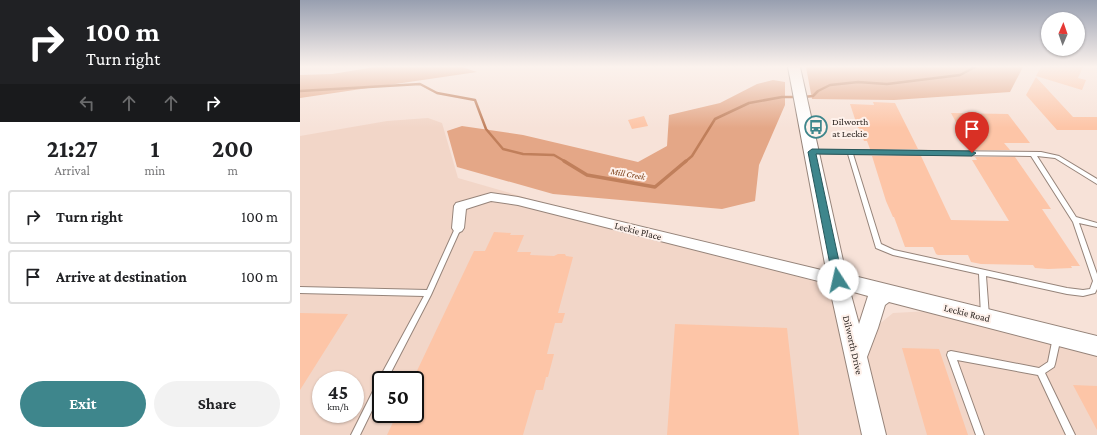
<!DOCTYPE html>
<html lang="en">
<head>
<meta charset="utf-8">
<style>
  body { margin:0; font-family:"Crimson Pro",serif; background:#f2f2f2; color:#202124; height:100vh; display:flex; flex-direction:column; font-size:15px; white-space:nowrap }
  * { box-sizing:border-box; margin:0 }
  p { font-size:13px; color:#757577 }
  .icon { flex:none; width:22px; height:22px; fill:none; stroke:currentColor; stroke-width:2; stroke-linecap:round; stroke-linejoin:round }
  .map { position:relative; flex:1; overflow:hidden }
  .sheet { display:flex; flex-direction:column; background:#fff; width:300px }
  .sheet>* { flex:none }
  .banner { background:#202124; color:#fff; overflow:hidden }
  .needle { width:26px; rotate:2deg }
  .buttons { position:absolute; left:741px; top:12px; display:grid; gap:8px }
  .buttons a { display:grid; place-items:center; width:44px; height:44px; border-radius:50%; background:#fff; box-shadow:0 1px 3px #0004; font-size:20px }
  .speed { position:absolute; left:12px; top:371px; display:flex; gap:8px; font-size:20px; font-weight:700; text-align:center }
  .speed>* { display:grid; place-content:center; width:52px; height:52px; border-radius:50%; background:#fff; box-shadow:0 1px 3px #0004; line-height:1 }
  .speed small { font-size:10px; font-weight:400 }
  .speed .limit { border:2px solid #111; border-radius:6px; background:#fff; color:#111 }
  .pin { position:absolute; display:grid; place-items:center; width:34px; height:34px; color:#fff; margin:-41px -17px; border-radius:50% 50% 50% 0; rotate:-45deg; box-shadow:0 0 4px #0007 }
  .pin .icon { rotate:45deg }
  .me { position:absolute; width:44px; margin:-22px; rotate:350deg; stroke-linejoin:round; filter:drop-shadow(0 0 3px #0008) }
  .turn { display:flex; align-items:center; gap:14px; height:84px; padding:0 20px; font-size:18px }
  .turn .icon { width:52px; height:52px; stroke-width:2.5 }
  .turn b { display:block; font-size:28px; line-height:34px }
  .lanes { display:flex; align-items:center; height:38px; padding:0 20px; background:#0003; justify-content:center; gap:20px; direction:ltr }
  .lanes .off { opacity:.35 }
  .eta { display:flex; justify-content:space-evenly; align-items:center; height:68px; text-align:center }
  .eta b { font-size:24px; font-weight:700; line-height:28px }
  .button { display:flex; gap:8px; margin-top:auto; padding:8px 20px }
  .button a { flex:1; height:46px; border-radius:24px; background:#3e868c; color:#fff; font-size:16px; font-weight:700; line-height:46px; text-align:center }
  .button a+a { background:#f2f2f2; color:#202124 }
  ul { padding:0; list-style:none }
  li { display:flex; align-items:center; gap:12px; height:54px; margin:0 8px 6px; padding:0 12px; border:2px solid #e0e0e0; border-radius:4px }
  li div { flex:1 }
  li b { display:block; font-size:15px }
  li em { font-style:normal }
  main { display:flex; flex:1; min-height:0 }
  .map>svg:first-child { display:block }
</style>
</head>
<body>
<main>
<section class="sheet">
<div class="banner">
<div class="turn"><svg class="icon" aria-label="right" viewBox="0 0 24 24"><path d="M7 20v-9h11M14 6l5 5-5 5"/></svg><div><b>100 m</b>Turn right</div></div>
<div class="lanes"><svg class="icon off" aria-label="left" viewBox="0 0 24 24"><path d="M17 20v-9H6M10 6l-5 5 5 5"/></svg><svg class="icon off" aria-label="ahead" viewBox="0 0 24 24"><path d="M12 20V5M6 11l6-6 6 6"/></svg><svg class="icon off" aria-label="ahead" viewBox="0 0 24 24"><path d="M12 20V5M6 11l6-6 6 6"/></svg><svg class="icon" aria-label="right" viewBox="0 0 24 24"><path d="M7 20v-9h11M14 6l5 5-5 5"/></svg></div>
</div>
<div class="eta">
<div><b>21:27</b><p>Arrival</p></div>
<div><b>1</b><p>min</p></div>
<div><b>200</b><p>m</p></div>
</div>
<ul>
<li><svg class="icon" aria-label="right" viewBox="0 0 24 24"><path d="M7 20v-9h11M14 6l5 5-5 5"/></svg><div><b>Turn right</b></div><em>100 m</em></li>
<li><svg class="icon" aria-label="arrive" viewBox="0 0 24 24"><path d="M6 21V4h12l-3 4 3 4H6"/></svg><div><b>Arrive at destination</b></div><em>100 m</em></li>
</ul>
<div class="button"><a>Exit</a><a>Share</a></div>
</section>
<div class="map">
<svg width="797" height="435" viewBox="0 0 797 435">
  <rect width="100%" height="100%" fill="#f7e2d8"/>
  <path fill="#f2d6c8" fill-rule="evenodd" d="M 128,118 L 142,123 L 158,178 L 534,287 L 562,435 L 0,435 L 0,136 L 87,121 ZM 21,380 L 55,380 L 55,414 L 21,414 ZM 81,380 L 115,380 L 115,414 L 81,414 Z
    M 630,311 L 797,352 L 797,435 L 583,435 L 563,356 L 572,330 L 593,313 Z"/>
  <path fill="#e4a787" d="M 75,67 L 162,67 L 177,72 L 0,98 L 0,75 L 32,74 Z
    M 506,67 L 723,67 L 710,92 L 594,100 L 512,99 Z
    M 473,80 L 485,82 L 485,105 L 459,165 L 455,201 L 422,209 L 253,194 L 157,167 L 147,131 L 162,126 L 223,135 L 338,162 L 367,146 L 369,115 L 420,103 L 457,84 Z"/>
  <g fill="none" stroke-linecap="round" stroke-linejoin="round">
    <path stroke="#c07f5b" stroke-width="2.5" d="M 0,91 L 120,84 L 137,93 L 175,100 L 186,129 L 203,149 L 223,154 L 254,155 L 266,162
      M 503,97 L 513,96 L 518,91 L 530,85 L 558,82 L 587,84 L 660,75 L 675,67
      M 385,162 L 392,156 L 415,119 L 449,103 L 482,97 L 497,97"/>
    <path stroke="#c07f5b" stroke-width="3.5" d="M 264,161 L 287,175 L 355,187 L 386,161"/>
  </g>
  <path fill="#fdc5a7" d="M 741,67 L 783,67 L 778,78 L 786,80 L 782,90 L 736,76 Z
    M 736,77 L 773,117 L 797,117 L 797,130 L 757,130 L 726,95 Z
    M 573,102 L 595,103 L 618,149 L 570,149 L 567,141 L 564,141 L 559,128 L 558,128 L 550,104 L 574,105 Z
    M 651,113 L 708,114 L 730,143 L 704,143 L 710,150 L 671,150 Z
    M 344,116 L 348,126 L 332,129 L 328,120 Z
    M 572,156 L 621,156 L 651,220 L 709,221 L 672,160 L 677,160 L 675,157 L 715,157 L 747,203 L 751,209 L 742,209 L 780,266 L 771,266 L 772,268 L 748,269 L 735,268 L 733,265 L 681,264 L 671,262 L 668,255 L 638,255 L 636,254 L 633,247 L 605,247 L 594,217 L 593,217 L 586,201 Z
    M 194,232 L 211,233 L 210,235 L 224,235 L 217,252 L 231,252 L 230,255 L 254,256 L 258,254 L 265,254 L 266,256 L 273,257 L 258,313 L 265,313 L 262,323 L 255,323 L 247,354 L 254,354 L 248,377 L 246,377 L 243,390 L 236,390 L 223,435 L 87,435 L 97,414 L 115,414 L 115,375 L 174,251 L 185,251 Z
    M 0,313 L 48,314 L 0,390 Z
    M 375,324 L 487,328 L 499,435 L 367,435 Z
    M 602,348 L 639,349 L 668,435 L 627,435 Z
    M 773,385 L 797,386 L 797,430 Z"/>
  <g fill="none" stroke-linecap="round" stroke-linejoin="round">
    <g stroke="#96847a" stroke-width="2">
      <path id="lane" d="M 512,150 L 741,152 L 759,156 L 797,179 L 797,184 L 755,158 L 737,156 L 776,217 L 797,223 L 797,227 L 779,223 L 797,274 L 797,289 L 795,293 L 783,296 L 767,294 L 686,276 L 689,316 L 688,318 L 685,319 L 682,318 L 681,316 L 679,274 L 593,255 L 576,248 L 548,154 L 510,153 L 509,152 ZM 553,154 L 731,156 L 773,222 L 793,281 L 790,289 L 783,290 L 767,288 L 594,250 L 581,244 Z
        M 156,226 L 160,226 L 161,228 L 131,295 L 87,380 L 81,380 L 81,392 L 60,435 L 51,435 L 78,381 L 79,381 L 80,377 L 124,296 L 0,293 L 0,287 L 127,290 Z
        M 757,334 L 760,335 L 761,337 L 755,364 L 754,367 L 745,373 L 775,435 L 766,435 L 738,375 L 657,360 L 684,435 L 676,435 L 647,355 L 648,352 L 651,351 L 739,368 L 748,362 L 753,337 L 754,335 Z"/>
    </g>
    <g stroke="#96847a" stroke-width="2">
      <path id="street" d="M 191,193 L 218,197 L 538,274 L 543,276 L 545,280 L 543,284 L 538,286 L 218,205 L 191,201 L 166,209 L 164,228 L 162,231 L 158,233 L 154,231 L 152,228 L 154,206 L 156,203 Z"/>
    </g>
    <g stroke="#96847a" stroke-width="2">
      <path id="secondary" d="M 488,67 L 500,67 L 546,274 L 797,336 L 797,356 L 589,302 L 585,305 L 578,328 L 567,357 L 586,435 L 562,435 L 528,280 ZM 550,291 L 568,296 L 559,324 Z"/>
    </g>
    <use href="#lane" fill="#fff" fill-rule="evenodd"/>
    <use href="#street" fill="#fff" fill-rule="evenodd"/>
    <use href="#secondary" fill="#fff" fill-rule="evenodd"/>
  </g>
  <linearGradient id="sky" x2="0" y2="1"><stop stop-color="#989fb0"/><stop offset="0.52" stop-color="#fbf2ed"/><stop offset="1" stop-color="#fbf2ed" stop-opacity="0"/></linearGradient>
  <rect width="797" height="128" fill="url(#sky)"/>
  <path fill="#3e868c" stroke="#28575b" d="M 512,149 L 672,151 L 676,153 L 672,156 L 516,154 L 543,280 L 542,283 L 538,284 L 534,283 L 533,280 L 508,152 Z"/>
  <defs>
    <g id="bus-ring" transform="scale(1.15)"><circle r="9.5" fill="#fef1eb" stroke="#3e868c" stroke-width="1.5"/><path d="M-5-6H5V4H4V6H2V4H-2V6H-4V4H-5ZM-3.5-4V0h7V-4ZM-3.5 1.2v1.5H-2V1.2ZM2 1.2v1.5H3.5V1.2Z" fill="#3e868c"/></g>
  </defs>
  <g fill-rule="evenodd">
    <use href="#bus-ring" x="516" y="127"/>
  </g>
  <g text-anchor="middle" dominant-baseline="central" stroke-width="4" stroke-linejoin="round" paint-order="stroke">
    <g font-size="9" font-style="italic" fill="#793b13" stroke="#fef1eb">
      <text transform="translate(328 174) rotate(10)">Mill Creek</text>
    </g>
    <g font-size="10" fill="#2b2420" stroke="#fef1eb" text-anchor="start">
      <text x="532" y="121">Dilworth<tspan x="532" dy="12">at Leckie</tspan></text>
    </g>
    <g font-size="10" fill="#2b2420" stroke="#fef1eb">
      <text transform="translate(338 231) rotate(14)">Leckie Place</text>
      <text transform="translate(667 313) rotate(14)">Leckie Road</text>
      <text transform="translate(553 345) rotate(77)">Dilworth Drive</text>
    </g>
  </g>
</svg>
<div class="buttons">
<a><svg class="needle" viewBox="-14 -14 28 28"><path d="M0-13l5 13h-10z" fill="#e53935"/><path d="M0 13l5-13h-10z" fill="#757577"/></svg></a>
</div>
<div class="speed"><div>45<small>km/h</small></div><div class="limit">50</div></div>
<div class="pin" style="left:672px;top:153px;background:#d93025"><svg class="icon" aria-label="arrive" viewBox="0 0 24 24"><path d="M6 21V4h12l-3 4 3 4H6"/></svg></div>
<svg class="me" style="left:538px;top:280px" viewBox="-20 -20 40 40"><circle r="19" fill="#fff"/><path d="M0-13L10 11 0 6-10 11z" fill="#3e868c"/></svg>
</div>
</main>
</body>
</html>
